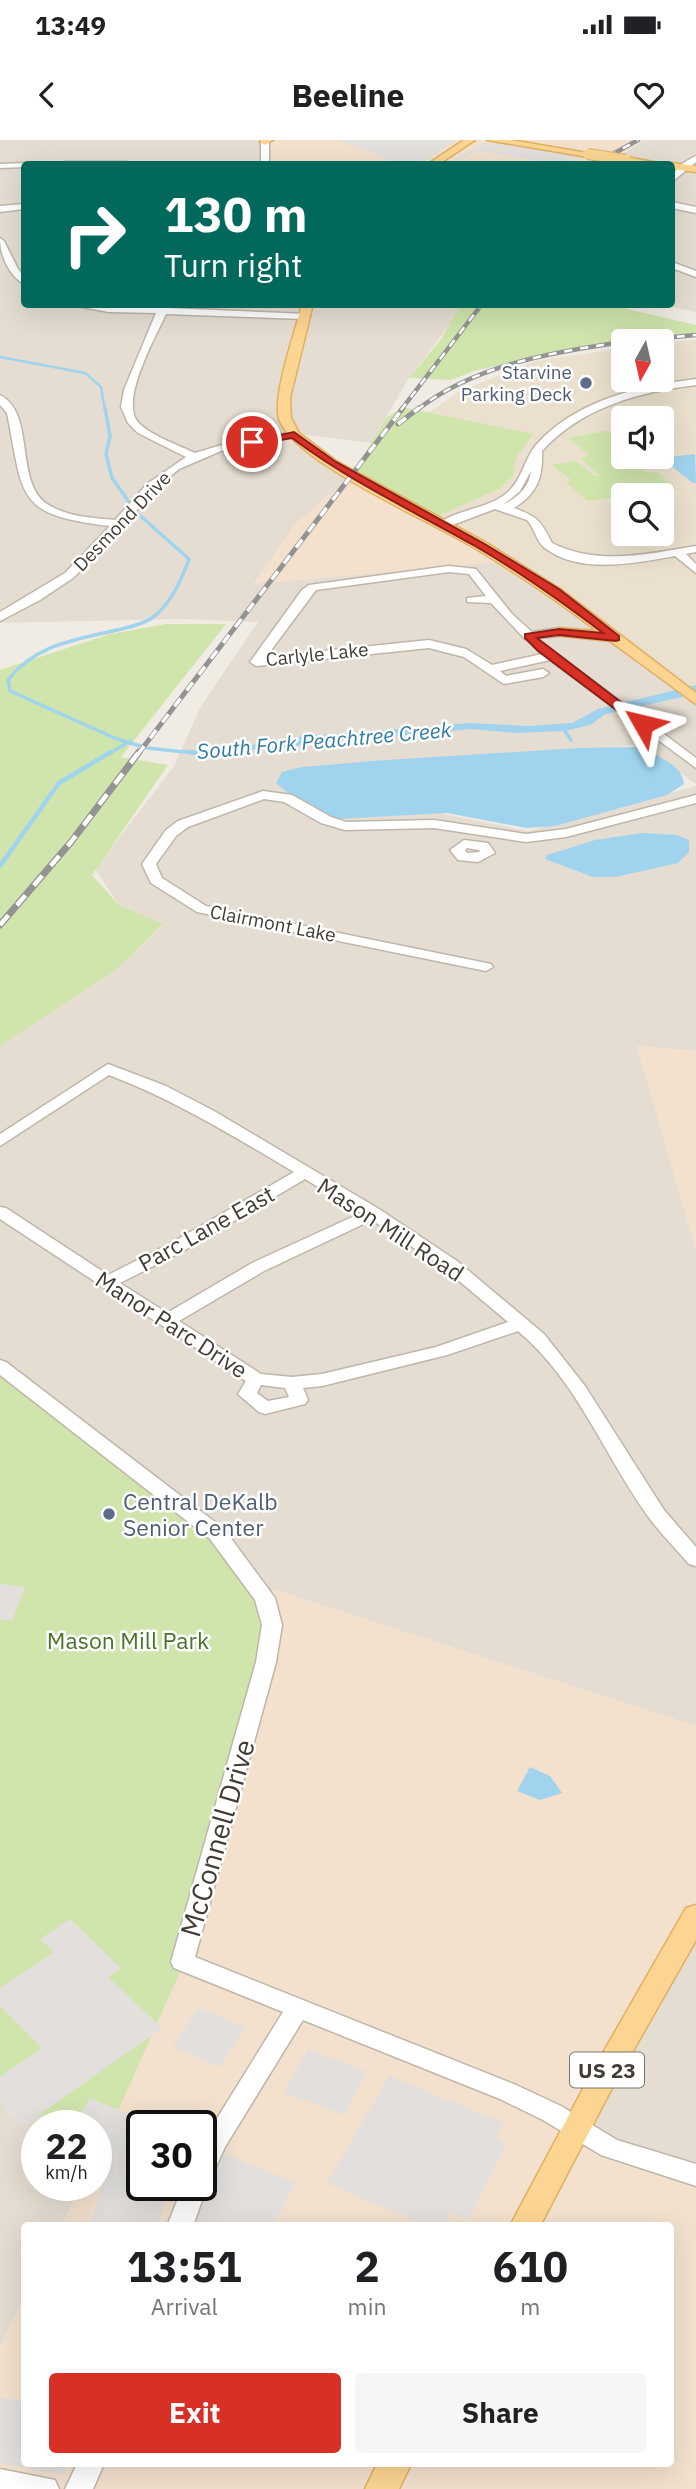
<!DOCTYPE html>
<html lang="en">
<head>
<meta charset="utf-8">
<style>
  body { margin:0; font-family:"IBM Plex Sans",sans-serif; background:#f6f6f6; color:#202124; height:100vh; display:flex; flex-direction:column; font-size:26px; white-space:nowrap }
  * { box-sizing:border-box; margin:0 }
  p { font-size:23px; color:#757577 }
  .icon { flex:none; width:38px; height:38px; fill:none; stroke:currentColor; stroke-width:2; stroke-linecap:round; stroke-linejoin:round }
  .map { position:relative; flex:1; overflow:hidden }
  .side { position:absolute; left:21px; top:2082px; width:653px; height:245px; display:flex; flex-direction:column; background:#fff; border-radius:7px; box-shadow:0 7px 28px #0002 }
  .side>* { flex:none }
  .hud { position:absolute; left:21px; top:21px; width:654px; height:147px; border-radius:7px; box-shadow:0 7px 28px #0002; background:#00695c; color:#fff; overflow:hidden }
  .needle { width:46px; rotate:188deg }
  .tools { position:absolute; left:611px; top:189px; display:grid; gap:14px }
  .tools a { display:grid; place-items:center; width:63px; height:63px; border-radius:7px; background:#fff; box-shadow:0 7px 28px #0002; font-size:35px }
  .speed { position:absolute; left:21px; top:1970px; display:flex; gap:14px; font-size:35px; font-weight:700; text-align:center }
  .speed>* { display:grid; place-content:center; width:91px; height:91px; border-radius:50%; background:#fff; box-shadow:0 7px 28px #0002; line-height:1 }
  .speed small { font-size:18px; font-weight:400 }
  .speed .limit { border:4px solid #111; border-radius:10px; background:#fff; color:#111 }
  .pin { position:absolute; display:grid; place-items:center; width:60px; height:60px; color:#fff; margin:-30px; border:4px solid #fff; border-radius:50%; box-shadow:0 2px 7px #0007 }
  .me { position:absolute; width:77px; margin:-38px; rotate:307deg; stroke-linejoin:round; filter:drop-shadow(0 0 5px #0008) }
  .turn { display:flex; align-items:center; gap:24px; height:147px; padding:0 28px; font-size:32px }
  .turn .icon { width:91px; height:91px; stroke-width:2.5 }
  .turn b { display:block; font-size:49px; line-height:60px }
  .eta { display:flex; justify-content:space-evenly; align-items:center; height:119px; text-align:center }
  .eta b { font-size:42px; font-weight:800; line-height:49px }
  .action { display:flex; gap:14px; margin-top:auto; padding:14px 28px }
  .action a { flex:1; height:80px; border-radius:7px; background:#d93025; color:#fff; font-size:28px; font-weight:800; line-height:80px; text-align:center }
  .action a+a { background:#f6f6f6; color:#202124 }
  .status { display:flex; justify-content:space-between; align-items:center; height:49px; padding:0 35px; background:#fff; direction:ltr }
  .status svg { height:19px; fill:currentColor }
  header { display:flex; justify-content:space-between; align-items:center; height:91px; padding:0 28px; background:#fff; font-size:32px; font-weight:800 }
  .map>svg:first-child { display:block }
</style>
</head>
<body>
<div class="status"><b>13:49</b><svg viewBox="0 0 49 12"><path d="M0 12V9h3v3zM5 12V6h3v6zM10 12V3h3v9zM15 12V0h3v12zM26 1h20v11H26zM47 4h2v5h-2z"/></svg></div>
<header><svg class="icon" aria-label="back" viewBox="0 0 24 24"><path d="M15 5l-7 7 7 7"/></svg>Beeline<svg class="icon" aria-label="heart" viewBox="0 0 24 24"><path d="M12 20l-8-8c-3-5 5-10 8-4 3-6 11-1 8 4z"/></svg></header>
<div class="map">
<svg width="696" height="2349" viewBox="0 0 696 2349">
  <rect width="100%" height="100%" fill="#f1ece3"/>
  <path fill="#e5ddd1" d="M 0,0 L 303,0 L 329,24 L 24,24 L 24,164 L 461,165 L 450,184 L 409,238 L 371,303 L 290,293 L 352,335 L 296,384 L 501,422 L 696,559 L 696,644 L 639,605 L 280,636 L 339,674 L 439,673 L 528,691 L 696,646 L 696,911 L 637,906 L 696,1110 L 696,1586 L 272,1449 L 0,1233 L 0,906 L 116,830 L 163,785 L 119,765 L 95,729 L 174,626 L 201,566 L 258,482 L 178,479 L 0,483 Z
    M 645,0 L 696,0 L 696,172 L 661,165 L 672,164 L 672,24 L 605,24 Z
    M 696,1770 L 696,2048 L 569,1999 Z
    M 0,1967 L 96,1986 L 37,1986 L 37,2046 L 81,2046 L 61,2086 L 24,2086 L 24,2158 L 0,2207 Z"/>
  <path fill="#f3e1ce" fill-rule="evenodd" d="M 265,0 L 644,0 L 604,24 L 453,24 L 432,22 L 429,24 L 265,24 Z
    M 352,335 L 501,422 L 253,444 L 295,384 Z
    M 637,906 L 696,911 L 696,1110 Z
    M 272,1449 L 696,1586 L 696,1770 L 569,1998 L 696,2048 L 696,2349 L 0,2349 L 0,2207 L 24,2158 L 24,2324 L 670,2324 L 670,2086 L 61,2086 L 81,2046 L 96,2046 L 96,2016 L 184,1823 ZM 142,1986 L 201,1986 L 201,2046 L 142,2046 Z"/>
  <path fill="#eae0cd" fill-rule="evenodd" d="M 696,200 L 696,551 L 687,553 L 571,464 L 436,382 L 403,291 L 458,252 L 536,221 L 623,208 L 623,240 L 662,240 L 662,202 ZM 623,278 L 662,278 L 662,317 L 623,317 ZM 623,355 L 662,355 L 662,394 L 623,394 Z"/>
  <path fill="#d0e5ac" d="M 461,165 L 610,165 L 696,185 L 696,194 L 623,201 L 548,214 L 474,231 L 451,240 L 409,238 L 441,199 Z
    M 402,267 L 533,294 L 516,318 L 513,336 L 501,348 L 432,379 L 352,335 L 386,278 Z
    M 606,291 L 613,292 L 623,300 L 623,317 L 627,317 L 644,331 L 659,333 L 677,349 L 587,361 L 566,342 L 571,340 L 552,325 L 576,321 L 596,337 L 600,336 L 580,318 L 589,315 L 568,298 Z
    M 166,484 L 226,484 L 121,617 L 168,625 L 92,735 L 119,765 L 163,784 L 116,830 L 0,906 L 0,530 L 110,494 Z
    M 0,1233 L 272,1449 L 184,1823 L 110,1989 L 0,1967 Z"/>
  <path fill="#e2dfdc" d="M 339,0 L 454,0 L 455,1 L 420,24 L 401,24 Z
    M 483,3 L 492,3 L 575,15 L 560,24 L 478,11 L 460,20 L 454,20 Z
    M 0,1444 L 25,1447 L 12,1481 L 0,1479 Z
    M 70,1779 L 121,1828 L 108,1837 L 162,1888 L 22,1987 L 0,1964 L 0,1937 L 42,1908 L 0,1866 L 0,1848 L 54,1812 L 40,1799 Z
    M 198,1868 L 245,1887 L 220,1927 L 173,1907 Z
    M 308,1909 L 367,1932 L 344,1975 L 284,1953 Z
    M 389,1936 L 504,1983 L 496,1999 L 507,2004 L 468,2080 L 450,2072 L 443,2086 L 427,2086 L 327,2043 Z
    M 90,1958 L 157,1986 L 142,1986 L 142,2046 L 174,2046 L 164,2063 L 158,2086 L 90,2086 L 108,2024 L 96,2019 L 96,1986 L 71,1986 Z
    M 223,2013 L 296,2043 L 272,2086 L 192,2086 L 197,2066 Z
    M 0,2257 L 24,2261 L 24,2324 L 68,2324 L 65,2335 L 0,2323 Z"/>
  <path fill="#a0d4ee" d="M 695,314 L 696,343 L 693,343 L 661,318 Z
    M 696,545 L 696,554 L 606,574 L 590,585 L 565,591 L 517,593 L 471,589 L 199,615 L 297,597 L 469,583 L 528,586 L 572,583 L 598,569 Z
    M 636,607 C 653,614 682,623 684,644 L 667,655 L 555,686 L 526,688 L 447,673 L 336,679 L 290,655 L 276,643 L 282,632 L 302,627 L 385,620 L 580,608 Z
    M 642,693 L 677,695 L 689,700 L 689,712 L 678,723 L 616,737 L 593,737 L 545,719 L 547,715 L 595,700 Z
    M 530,1627 L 550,1636 L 562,1653 L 540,1660 L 517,1651 Z"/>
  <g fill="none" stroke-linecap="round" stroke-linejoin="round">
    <path stroke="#a0d4ee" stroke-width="2.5" d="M 0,217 L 85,233 L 101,247 L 105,270"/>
    <path stroke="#a0d4ee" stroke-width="3.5" d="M 105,268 L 110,296 L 106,314 L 112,338 L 136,372 L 189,419 C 182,439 170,465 152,478 C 142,485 129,487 117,490 C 75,500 36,504 8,540 L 10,551 L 117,599 L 147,608 L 203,614
      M 563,588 L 571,600
      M 108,614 L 130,601"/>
    <path stroke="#a0d4ee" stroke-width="4.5" d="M 189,612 L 203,614
      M 0,726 L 59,643 L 111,612"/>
    <g stroke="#bfb6a9" stroke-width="3">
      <path id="minor" d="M 261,0 L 269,0 L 269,24 L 261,24 Z
        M 696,16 L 696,22 L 672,42 C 672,29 685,21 696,16 Z
        M 64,22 L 127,22 L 131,24 L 60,24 Z
        M 27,23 L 24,27 L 0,28 L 0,24 Z
        M 672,62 L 696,67 L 696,73 L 672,68 Z
        M 24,64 L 24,69 L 0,72 L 0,66 Z
        M 0,98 L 4,101 L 18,129 L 24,136 L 24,144 C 9,136 0,115 0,98 Z
        M 672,122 L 696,131 L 696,137 L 672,128 Z
        M 66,164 L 159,168 L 160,164 L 169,164 L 168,168 L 308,174 L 310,176 L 305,179 L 166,174 C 155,198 121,258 137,281 C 147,294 180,306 195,313 L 232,302 L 294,292 L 299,295 L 221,311 L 179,329 L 155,349 L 104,408 L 73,438 L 40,460 L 0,481 L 0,472 L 65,433 L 110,386 C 15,375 24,358 7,273 L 0,265 L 0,255 C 36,273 14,342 47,364 C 67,377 93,378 115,380 L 147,344 L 186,317 L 138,293 L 128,283 L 121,267 L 124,250 L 156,173 L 109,172 Z
        M 696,239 L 696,245 C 639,252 582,267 542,311 C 543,338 537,354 514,368 C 538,377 540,380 552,403 C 598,426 647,414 696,406 L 696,412 L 686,414 L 696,424 L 696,433 L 675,416 C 636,423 580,435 545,408 C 536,402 535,388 527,380 L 495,369 L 447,387 L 437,385 C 457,368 489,370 509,351 C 522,339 525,318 536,305 C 576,260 639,246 696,239 ZM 531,331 C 529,348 518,357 503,365 L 520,351 Z
        M 449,426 L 476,429 L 512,474 L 532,492 L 559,488 L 565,492 L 559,496 L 525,499 L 491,463 L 467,462 L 467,458 L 486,456 L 469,434 L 449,432 L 316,450 L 266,517 L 429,500 L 466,509 L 492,525 L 542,514 L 539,511 L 541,508 L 549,508 L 696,618 L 696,628 L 550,520 L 500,531 L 506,536 L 543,529 L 549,533 L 543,537 L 504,544 L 464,517 L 429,508 L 256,526 L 250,522 L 302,450 L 309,445 Z
        M 263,651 L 292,655 L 331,677 L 346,682 L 434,680 L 526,694 L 566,689 L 696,655 L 696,663 L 566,697 L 526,702 L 434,688 L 345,690 L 321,683 L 284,662 L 264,659 L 188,687 L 176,696 L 156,724 L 162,738 L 206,766 L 491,824 L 493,827 L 486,831 L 197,772 L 151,743 L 142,724 L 166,690 L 178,681 Z
        M 464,700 L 488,703 L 495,713 L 478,722 L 458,720 L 450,710 ZM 467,708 L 479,710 L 480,712 L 467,713 L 465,710 Z
        M 108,924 L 166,946 L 214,971 L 379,1069 L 457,1121 L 544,1194 L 585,1246 L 664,1370 L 696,1407 L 696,1426 L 689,1424 C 676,1409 662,1395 650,1379 C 605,1318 578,1241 518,1191 L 447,1215 L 322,1246 L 303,1248 L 308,1260 L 305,1264 L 265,1274 L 259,1272 L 238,1254 L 246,1241 L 0,1079 L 0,1067 L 6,1068 L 108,1135 L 173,1102 L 294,1032 C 233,996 175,960 109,935 L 0,1006 L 0,994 ZM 305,1039 L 361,1073 L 252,1123 L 167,1173 L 120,1143 L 185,1110 ZM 372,1080 L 445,1129 L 508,1182 L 436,1207 L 322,1234 L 292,1237 L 261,1234 L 179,1181 L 264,1131 ZM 261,1245 L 285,1248 L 289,1257 L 268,1261 L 257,1253 Z
        M 0,1220 L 6,1222 L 224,1389 L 275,1458 L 282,1485 L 276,1522 L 195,1817 L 516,1945 L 561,1966 L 617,2000 L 696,2024 L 696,2046 L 601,2015 L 543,1980 L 500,1959 L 303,1880 L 225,2007 L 210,2040 L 205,2041 L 207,2046 L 193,2086 L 167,2086 L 183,2046 L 201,2046 L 203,2001 L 283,1872 L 174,1828 L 171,1822 L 256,1522 L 262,1485 L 255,1460 L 210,1399 L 0,1235 Z
        M 77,2324 L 104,2324 L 93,2349 L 65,2349 Z
        M 0,2329 L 55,2340 L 59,2349 L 0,2349 Z"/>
    </g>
    <g stroke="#e0b062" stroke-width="3">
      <path id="major" d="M 262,0 L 273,0 L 265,5 L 260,2 Z
        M 464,0 L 475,0 L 439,24 L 428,24 Z
        M 487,0 L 511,0 L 593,14 L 588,17 Z
        M 626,17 L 664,24 L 623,22 L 621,20 Z
        M 672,23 L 696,26 L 696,32 L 672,29 L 672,24 L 668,24 Z
        M 302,164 L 313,164 L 290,258 L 291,278 L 299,293 L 336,321 L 485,402 L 560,449 L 696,553 L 696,564 L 610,501 L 554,495 L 552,492 L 559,488 L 597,491 C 559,462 519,435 478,410 C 435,383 294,323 279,279 C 272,256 296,190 302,164 Z
        M 696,1765 L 696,1800 L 612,1948 L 540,2086 L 510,2086 L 592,1932 L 686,1768 Z
        M 377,2324 L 411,2324 L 399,2349 L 365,2349 Z"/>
    </g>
    <use href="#minor" fill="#fff" fill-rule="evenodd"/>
    <use href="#major" fill="#fcd592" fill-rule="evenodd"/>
    <g stroke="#939393" stroke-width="4.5">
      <path id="rail-far2" d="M 595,24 L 638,0
        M 629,201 L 696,195
        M 401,270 L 482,164
        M 417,270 C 474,225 553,212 623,202"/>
    </g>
    <g stroke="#939393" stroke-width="5">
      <path id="rail-far1" d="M 398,284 L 419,268
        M 138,614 L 403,268"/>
    </g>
    <g stroke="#939393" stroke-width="7">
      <path id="rail" d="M 0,785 L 71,702 L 139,612"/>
    </g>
    <use href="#rail-far2" stroke="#fff" stroke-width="2.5" stroke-dasharray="8" stroke-linecap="butt"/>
    <use href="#rail-far1" stroke="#fff" stroke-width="3.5" stroke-dasharray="10" stroke-linecap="butt"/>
    <use href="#rail" stroke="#fff" stroke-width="4.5" stroke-dasharray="13" stroke-linecap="butt"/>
    <g stroke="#e0b062" stroke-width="12" stroke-linecap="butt">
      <path id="major-bridge" d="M 588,14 L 626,20"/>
    </g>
    <use href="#major-bridge" stroke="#fcd592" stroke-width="10"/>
  </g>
  <path fill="#d93025" stroke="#8d1f18" stroke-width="2" d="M 294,292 L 336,322 L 483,403 L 559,449 L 619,496 L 619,500 L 616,501 L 559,495 L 537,498 L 647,582 L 647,587 L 639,587 L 538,511 L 525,498 L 525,494 L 559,489 L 603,493 C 562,462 520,432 475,406 C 413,371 349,341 292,298 L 252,305 L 247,302 Z"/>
  <g fill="#5c6f8a" stroke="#fff" stroke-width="2.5">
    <circle cx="586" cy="243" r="7"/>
    <circle cx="109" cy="1374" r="7"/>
  </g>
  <g text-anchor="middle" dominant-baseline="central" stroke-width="5" stroke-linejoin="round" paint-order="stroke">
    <g font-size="19" fill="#4e5e75" stroke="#fff" text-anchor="end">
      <text x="572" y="232">Starvine<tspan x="572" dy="22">Parking Deck</tspan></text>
    </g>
    <g font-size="19" fill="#433c34" stroke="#fff">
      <text transform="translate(122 381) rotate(-46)">Desmond Drive</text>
      <text transform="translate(317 514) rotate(-6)">Carlyle Lake</text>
      <text transform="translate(273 783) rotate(11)">Clairmont Lake</text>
    </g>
    <g font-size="21" font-style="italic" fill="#2e7ba3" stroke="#fff">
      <text transform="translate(324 600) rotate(-5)">South Fork Peachtree Creek</text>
    </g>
    <rect fill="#fff" stroke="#7b7671" stroke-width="2" x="570" y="1912.5" width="74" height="35" rx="5"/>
    <g font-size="21" font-weight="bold" fill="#433c34">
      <text x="607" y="1930">US 23</text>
    </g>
    <g font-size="23" fill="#433c34" stroke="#fff">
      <text transform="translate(206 1088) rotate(-29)">Parc Lane East</text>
      <text transform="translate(391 1089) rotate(33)">Mason Mill Road</text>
      <text transform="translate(172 1184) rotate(33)">Manor Parc Drive</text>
    </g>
    <g font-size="23" fill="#4e5e75" stroke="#fff" text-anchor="start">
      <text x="123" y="1361">Central DeKalb<tspan x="123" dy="26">Senior Center</tspan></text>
    </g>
    <g font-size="23" fill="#4b7229" stroke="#fff">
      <text x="128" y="1500">Mason Mill Park</text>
    </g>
    <g font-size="28" fill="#433c34" stroke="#fff">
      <text transform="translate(217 1698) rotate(-74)">McConnell Drive</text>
    </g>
  </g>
</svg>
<div class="tools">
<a><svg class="needle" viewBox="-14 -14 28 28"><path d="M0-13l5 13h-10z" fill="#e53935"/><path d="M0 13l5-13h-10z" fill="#757577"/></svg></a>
<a><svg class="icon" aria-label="sound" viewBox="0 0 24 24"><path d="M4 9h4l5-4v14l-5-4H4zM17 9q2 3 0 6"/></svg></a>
<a><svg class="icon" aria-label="search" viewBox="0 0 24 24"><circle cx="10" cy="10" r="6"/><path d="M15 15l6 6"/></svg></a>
</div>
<div class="speed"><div>22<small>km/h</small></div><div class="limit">30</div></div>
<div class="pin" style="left:252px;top:302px;background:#d93025"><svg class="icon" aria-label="arrive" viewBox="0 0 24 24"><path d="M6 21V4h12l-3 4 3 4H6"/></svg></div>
<svg class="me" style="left:643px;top:584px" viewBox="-20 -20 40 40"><path d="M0-17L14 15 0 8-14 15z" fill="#d93025" stroke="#fff" stroke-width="4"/></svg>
<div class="hud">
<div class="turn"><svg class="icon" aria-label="right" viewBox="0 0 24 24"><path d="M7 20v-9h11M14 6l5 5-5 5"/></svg><div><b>130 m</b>Turn right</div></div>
</div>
<section class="side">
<div class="eta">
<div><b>13:51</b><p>Arrival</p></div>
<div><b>2</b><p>min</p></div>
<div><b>610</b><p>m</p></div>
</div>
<div class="action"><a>Exit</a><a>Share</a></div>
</section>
</div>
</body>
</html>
